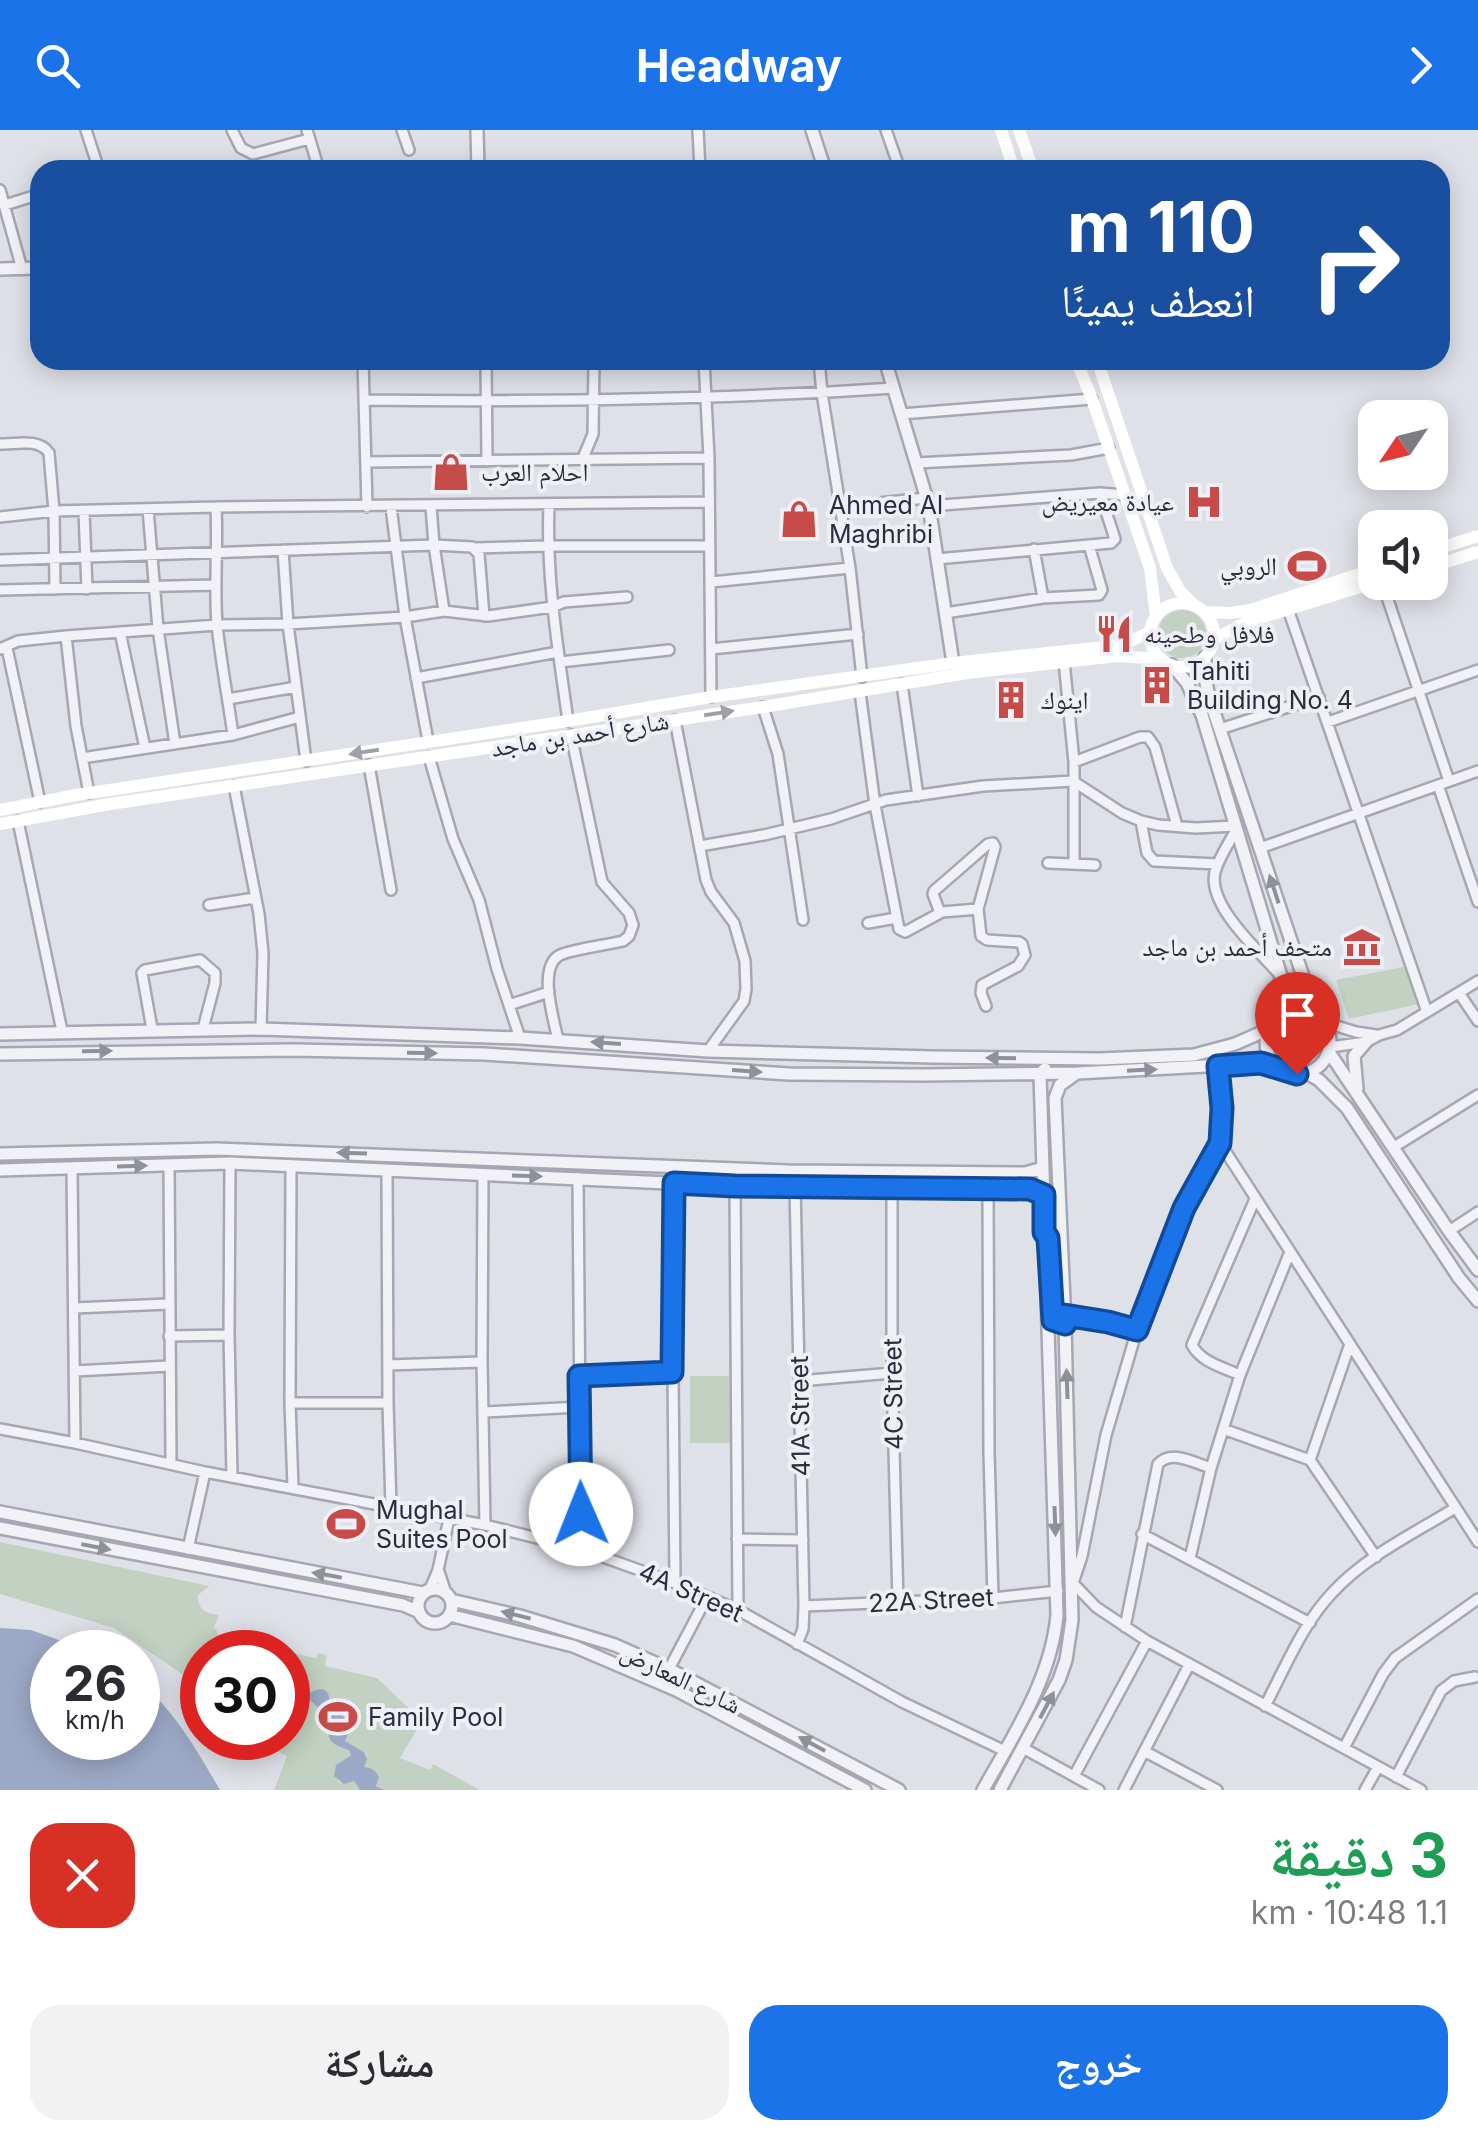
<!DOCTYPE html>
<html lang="ar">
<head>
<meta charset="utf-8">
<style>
  body { margin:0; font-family:Inter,"Noto Naskh Arabic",sans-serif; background:#f2f2f3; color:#2b2b33; direction:rtl; height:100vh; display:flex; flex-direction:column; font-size:38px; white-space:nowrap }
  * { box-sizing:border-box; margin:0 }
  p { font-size:32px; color:#7c7c81 }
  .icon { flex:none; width:55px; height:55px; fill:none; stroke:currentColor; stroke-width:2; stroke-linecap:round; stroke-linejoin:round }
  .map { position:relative; height:1660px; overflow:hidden; direction:ltr }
  .panel { display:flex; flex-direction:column; background:#fff; flex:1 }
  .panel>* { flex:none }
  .banner { position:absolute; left:30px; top:30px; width:1420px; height:210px; border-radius:30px; box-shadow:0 5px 25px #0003; direction:rtl; background:#1a4fa0; color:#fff; overflow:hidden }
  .needle { width:65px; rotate:235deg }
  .tools { position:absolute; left:1358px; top:270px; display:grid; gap:20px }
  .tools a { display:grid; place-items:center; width:90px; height:90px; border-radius:20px; background:#fff; box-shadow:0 5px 25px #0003; font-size:50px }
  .speed { position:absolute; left:30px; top:1500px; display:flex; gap:20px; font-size:50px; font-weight:700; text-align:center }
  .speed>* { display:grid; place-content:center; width:130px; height:130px; border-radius:50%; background:#fff; box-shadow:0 5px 25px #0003; line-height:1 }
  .speed small { font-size:25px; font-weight:400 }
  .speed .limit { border:15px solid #d22; background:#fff; color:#111 }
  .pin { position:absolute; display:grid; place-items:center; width:85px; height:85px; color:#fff; margin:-102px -42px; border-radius:50% 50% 50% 0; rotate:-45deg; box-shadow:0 0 10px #0007 }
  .pin .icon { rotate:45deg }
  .me { position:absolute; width:110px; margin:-55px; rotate:359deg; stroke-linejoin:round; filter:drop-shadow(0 0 8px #0008) }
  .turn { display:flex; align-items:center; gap:35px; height:210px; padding:0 30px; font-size:45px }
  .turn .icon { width:130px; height:130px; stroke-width:2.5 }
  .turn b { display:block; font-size:70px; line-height:85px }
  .round { display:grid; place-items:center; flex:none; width:105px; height:105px; border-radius:30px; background:#f2f2f3 }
  .summary { display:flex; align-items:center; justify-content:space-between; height:170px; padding:0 30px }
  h1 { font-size:60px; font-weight:700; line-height:75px; color:#1e9e55 }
  .action { display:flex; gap:20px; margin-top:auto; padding:20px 30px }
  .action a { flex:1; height:115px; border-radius:30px; background:#1a73e8; color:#fff; font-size:40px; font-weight:700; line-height:115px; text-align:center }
  .action a+a { background:#f2f2f3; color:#2b2b33 }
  header { display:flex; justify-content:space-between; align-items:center; height:130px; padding:0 30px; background:#1a73e8; color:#fff; font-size:45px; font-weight:700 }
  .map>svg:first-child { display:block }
</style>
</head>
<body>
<header><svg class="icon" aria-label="forward" viewBox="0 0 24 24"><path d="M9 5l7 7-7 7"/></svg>Headway<svg class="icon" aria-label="search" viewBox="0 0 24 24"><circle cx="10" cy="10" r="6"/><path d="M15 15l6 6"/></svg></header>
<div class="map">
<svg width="1478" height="1660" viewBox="0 0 1478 1660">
  <rect width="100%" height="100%" fill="#dfe1e8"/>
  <path fill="#c2d1c1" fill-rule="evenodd" d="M1158 504a24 24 0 1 1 48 0a24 24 0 1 1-48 0Z
    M 1408,836 L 1419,874 L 1349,889 L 1336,850 Z
    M 690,1246 L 729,1246 L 730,1313 L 690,1313 Z
    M 0,1412 L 209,1456 L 198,1465 C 198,1481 206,1483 219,1485 L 214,1497 L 217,1501 L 219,1522 L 202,1522 L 202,1554 L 194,1552 L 114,1498 L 0,1464 Z
    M 277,1520 L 316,1528 L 318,1523 L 327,1525 L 325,1536 L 377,1548 L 422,1591 L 400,1628 L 430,1640 L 433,1634 L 480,1660 L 385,1660 L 376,1655 L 358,1654 L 360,1660 L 274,1660 L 287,1626 L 265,1615 L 265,1608 L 288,1608 L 288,1522 L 277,1522 ZM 329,1565 L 330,1577 L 335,1582 L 341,1583 L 350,1597 L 345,1611 L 364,1622 L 367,1625 L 340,1653 L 334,1643 L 343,1630 L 351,1625 L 349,1620 L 327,1605 L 328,1586 L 320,1578 Z"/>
  <path fill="#9ca9c6" d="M 0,1498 L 31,1500 L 92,1522 L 52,1522 L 52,1608 L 138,1608 L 138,1550 C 174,1580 197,1620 220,1660 L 0,1660 Z
    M 322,1559 C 333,1563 327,1572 332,1580 C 349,1588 354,1593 345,1611 L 364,1622 L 367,1629 L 364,1637 C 372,1638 375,1640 379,1647 L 376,1656 L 385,1660 L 360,1660 L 354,1651 L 344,1654 L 334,1646 L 336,1635 L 351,1625 L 349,1620 C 322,1612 330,1605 327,1584 C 321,1579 293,1563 322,1559 Z"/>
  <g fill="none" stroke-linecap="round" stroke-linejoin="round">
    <g stroke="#a5a7b2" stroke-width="14">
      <path id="minor" d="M 86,0 L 99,40
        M 232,0 L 241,18 L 253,24 L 309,9
        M 307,0 L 319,40
        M 402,0 L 409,20
        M 698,0 L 700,40
        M 886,0 L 900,40
        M 0,60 L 22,139
        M 5,75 L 40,64
        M 363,230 L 367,377
        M 486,230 L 487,331
        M 704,230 L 709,328 L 711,567
        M 819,230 L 822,263 L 850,438 L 862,547
        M 364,270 C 540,272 717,270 893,258
        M 901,284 L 1092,269
        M 0,314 C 17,314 39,308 49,323 L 54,381 L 55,459
        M 583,328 L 593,304 L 594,230
        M 366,332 L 709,328
        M 916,333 L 1071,325 L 1109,318
        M 549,375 C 546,448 558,519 568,591
        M 431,376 L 434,415 L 444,481
        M 929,376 L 1100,363 L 1124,365
        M 216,377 C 218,417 214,456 217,495 C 221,532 228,569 233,605
        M 391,377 L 405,487 L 428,611
        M 840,377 L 926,368
        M 148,379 L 158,499 L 175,614
        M 84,381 L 87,459
        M 0,387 L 54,381 L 216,377 L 709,372
        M 475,418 L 548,416 L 710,416
        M 1034,419 L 1043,468
        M 283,420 L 288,494 L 306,631
        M 937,429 L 1111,413 L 1115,409 L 1100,363
        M 0,430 L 434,415 L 472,417 L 479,424 L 484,486
        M 711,452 L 850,438
        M 1382,452 L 1449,651
        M 0,460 L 216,455
        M 1288,479 L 1427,882
        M 945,483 L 1043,468 L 1099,465 L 1102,460 L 1089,415
        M 120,502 L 145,618
        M 66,506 L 76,596 L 89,663
        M 7,518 L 40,672
        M 0,519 L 18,511 L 66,506 L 217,495 L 288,494 L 405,487 L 444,481 L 488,486 L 552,477 L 564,472 L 627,467
        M 711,519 L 858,504
        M 1064,531 L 1074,632 L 1074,734
        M 560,532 L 669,520
        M 416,548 L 558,522
        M 902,554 L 918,666
        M 860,562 L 875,675 L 899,799 L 905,802 L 942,782 L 978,779
        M 228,569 L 296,557
        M 763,577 L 778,624 L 803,790
        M 675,590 L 706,750 L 711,762 L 734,793 L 745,831 L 746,859 L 744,871 L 708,921
        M 1328,592 L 1478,540
        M 1220,599 L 1319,567
        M 429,627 L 453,709 L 479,770 L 497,839 L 520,908
        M 82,628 L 233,605 L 300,587
        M 1074,632 L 1140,607 L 1148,607 L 1155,617 L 1177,696
        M 369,635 L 391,760
        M 1438,655 L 1478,772
        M 234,656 L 259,784 L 263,823 L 261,899
        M 18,691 L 62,901
        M 1141,691 L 1147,723 L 1154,731 L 1218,734
        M 1236,700 C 1229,713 1219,727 1215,742 C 1207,775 1258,820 1279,844
        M 700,716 L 764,705 L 831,689 L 886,670 L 983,656 L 1073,651 L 1122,683 L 1141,691 L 1158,695 L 1196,698 L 1235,696
        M 1260,718 L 1478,641
        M 1048,733 L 1095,735
        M 209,775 L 255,768
        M 940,783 L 933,764 L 934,761 L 988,714 L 993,713 L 995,717 L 978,779 L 981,806 L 987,810 L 1019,812 L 1022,814 L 1025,825 L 1018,836 L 982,855 L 981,863 L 986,876
        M 868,793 L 896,788
        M 1459,863 L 1478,891
        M 509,875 L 549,862
        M 1324,892 L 1356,902 L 1376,905
        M 152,899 L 142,843 L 145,840 L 200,830 L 215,843 L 215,853 L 203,899
        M 558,910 C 554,890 537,837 560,825 C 573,819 607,815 623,811 L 629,806 L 633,795 L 629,783 L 602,752 L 571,605
        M 1330,917 L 1366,912 L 1379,905 L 1397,900 L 1478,851
        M 1218,937 L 1222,977 L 1220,1013 L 1184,1079 L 1137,1200 L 1106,1305 L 1082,1426 L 1073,1453 L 1096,1477 L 1147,1511 L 1421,1660
        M 1220,1013 L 1478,1412
        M 1394,1017 L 1478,965
        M 230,1033 L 229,1205 L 232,1346
        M 169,1035 L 171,1333
        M 291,1035 L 290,1273 L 293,1357
        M 72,1038 L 75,1313
        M 387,1040 L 388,1273 L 391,1377
        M 483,1045 L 482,1232 L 485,1395
        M 578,1048 L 581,1419
        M 674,1053 L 673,1242 L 675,1453
        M 735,1056 L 738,1480
        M 795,1056 L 804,1476 L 803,1499 L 797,1514
        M 892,1057 L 892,1243 L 898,1472
        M 988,1058 L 989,1322 L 993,1468
        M 1449,1101 L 1478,1082
        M 74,1178 L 168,1174
        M 1064,1185 L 1109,1192 L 1137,1200
        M 169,1206 L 229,1205
        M 388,1235 L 482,1232
        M 75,1241 L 169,1236
        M 1240,1245 C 1222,1237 1201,1232 1192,1215 L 1255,1069
        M 579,1246 L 673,1242
        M 799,1251 L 892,1243
        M 290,1273 L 388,1273
        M 484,1282 L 580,1277
        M 0,1299 L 75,1313 L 205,1342 L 485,1395 L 581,1419 L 675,1453 L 738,1480 L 902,1572 L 1005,1621
        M 1223,1299 L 1310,1330 L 1376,1427
        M 1310,1330 L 1350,1214
        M 1142,1404 L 1310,1493
        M 737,1409 L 803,1410
        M 188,1419 L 205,1342
        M 1190,1428 L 1211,1338 L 1240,1245 L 1290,1122
        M 439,1442 L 446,1463
        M 430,1459 L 438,1440 L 449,1389
        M 804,1476 L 993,1468 L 1058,1461
        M 1125,1497 L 1158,1334 C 1172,1319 1194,1333 1211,1338
        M 669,1539 L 707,1467
        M 1265,1576 C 1285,1538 1303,1493 1333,1462 C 1366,1426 1415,1403 1455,1378
        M 1023,1618 L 1099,1660
        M 1344,1618 L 1383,1544 L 1395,1528 L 1478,1469
        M 1144,1621 L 1217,1660
        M 1074,1646 L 1147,1511
        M 1396,1647 L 1441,1561 L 1454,1551 L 1475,1547
        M 1124,1660 L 1189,1535
        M 1365,1660 L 1378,1637"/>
    </g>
    <g stroke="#a5a7b2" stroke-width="16">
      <path id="tertiary" d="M 477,0 L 478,40
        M 812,0 L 825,40
        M 0,139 L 40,138
        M 885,230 L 929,376 L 953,533
        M 1205,527 L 1205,548 L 1209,567 L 1316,885
        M 1172,535 L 1187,553 L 1202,585 L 1281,846 L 1279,870 L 1275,889
        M1266 912a32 32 0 1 1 64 0a32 32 0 1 1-64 0Z
        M 0,904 L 261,899 L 520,908 L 708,921 L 932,927 L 1100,929 L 1194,925 L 1235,914 L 1269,899
        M 1329,922 L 1449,1101 L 1478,1140
        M 0,924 L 294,920 L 485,924 L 789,944 L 924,945 L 1077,943 L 1261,933 L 1278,938
        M 1307,943 L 1319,950 L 1347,978 L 1459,1148 L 1478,1171
        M 1357,959 L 1354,926 L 1366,912
        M 0,1024 L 216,1019 L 788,1041 L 1025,1043 L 1043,1038
        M 0,1040 L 230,1033 L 735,1056 L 1024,1058 L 1044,1065
        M 0,1382 L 423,1463
        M 0,1398 L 403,1475 L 417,1481
        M418 1476a17 17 0 1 1 34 0a17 17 0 1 1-34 0Z
        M 451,1470 L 520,1486 L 615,1515 L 669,1539 L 899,1660
        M 449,1485 L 573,1516 L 676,1560 L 865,1660
        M 983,1660 C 1014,1604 1051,1549 1057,1485 L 1040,944 L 1045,939
        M 1000,1660 L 1059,1550 L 1066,1530 L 1072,1490 L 1065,1194 L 1055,968 L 1060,955 L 1074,945"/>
    </g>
    <use href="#minor" stroke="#f2f2f6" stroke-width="9"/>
    <use href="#tertiary" stroke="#f2f2f6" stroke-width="11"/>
    <path stroke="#fff" stroke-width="12" d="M 1001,0 L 1014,40
      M 1019,0 L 1033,40
      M 1076,230 L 1092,269 L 1150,438 L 1156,487
      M 1097,230 L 1167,438 L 1180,461 L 1193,474
      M 1430,421 L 1478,406
      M 1430,437 L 1478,422
      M1150 505a32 32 0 1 1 64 0a32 32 0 1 1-64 0Z
      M 1205,482 L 1230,483 L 1250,480 L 1375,439
      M 1214,509 L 1247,492 L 1376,452
      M 0,680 L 76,665 L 568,591 L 711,567 L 953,533 L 1114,516 L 1133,510 L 1151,501
      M 0,694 L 110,674 L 763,577 L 967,543 L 1117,526 L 1161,529"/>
  </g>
  <defs><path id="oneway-solid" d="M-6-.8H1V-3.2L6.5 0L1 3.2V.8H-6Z" transform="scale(2.5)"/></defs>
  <g fill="#9fa0a8">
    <use href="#oneway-solid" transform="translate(719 583) rotate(-9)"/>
    <use href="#oneway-solid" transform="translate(364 622) rotate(171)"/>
  </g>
  <g fill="#8e909a">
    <use href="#oneway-solid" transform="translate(1274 759) rotate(-108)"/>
    <use href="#oneway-solid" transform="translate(606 913) rotate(-176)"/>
    <use href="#oneway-solid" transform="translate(97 921) rotate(-1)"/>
    <use href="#oneway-solid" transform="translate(422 923) rotate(1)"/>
    <use href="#oneway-solid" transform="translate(1001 928) rotate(-179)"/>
    <use href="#oneway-solid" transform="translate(1142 940) rotate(-3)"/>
    <use href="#oneway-solid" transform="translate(747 941) rotate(4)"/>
    <use href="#oneway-solid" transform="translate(352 1023) rotate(-178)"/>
    <use href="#oneway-solid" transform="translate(132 1036) rotate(-2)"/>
    <use href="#oneway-solid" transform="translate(527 1046) rotate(2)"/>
    <use href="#oneway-solid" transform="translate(1067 1254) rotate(-92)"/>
    <use href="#oneway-solid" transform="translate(1055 1391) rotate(88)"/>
    <use href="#oneway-solid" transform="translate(96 1417) rotate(11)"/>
    <use href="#oneway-solid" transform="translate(327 1445) rotate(-170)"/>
    <use href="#oneway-solid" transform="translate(516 1485) rotate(-166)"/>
    <use href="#oneway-solid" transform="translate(1047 1575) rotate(-62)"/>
    <use href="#oneway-solid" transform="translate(812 1614) rotate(-152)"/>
  </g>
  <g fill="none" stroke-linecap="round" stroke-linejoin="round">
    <g stroke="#114b97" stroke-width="25">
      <path id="route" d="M 581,1384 L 579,1246 L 672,1242 L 674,1053 L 735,1056 L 1030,1059 L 1044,1065 L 1044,1102 L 1048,1108 L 1053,1190 L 1065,1194 L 1064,1185 L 1108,1192 L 1137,1200 L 1184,1078 L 1220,1013 L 1222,978 L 1218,936 L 1261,933 L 1297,944"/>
    </g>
    <use href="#route" stroke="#1a73e8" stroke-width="18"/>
  </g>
  <defs>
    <g id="shop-bare" transform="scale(3)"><path d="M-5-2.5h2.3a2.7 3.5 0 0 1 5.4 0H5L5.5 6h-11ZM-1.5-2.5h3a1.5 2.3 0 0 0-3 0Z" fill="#c74c49" stroke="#eef0f5" stroke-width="2.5" paint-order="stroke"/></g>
    <g id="hospital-bare" transform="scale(3)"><path d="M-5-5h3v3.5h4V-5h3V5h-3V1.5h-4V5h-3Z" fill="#c74c49" stroke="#eef0f5" stroke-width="2.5" paint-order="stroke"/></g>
    <g id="stadium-bare" transform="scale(3)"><path d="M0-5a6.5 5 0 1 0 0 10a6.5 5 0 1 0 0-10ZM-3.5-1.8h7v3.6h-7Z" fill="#c74c49" stroke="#eef0f5" stroke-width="2.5" paint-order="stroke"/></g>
    <g id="restaurant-bare" transform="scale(3)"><path d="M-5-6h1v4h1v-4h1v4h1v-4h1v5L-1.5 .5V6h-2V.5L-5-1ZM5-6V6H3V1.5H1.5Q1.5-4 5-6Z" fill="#c74c49" stroke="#eef0f5" stroke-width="2.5" paint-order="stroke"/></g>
    <g id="building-bare" transform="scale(3)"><path d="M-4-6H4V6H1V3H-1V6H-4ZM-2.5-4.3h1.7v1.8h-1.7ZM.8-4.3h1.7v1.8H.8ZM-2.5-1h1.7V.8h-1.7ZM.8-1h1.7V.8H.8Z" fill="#c74c49" stroke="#eef0f5" stroke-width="2.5" paint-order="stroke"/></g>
    <g id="museum-bare" transform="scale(3)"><path d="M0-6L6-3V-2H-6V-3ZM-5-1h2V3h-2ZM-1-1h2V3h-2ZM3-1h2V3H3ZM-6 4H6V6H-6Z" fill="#c74c49" stroke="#eef0f5" stroke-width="2.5" paint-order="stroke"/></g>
  </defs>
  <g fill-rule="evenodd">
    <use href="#shop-bare" x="451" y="342"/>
    <use href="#hospital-bare" x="1204" y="372"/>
    <use href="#shop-bare" x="799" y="389"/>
    <use href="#stadium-bare" x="1307" y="436"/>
    <use href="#restaurant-bare" x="1114" y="504"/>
    <use href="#building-bare" x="1157" y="555"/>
    <use href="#building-bare" x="1011" y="570"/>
    <use href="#museum-bare" x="1362" y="817"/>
    <use href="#stadium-bare" x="346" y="1394"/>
    <use href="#stadium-bare" x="338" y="1587"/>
  </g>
  <g text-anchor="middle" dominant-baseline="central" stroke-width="8" stroke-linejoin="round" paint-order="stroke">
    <g font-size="25" fill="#292d3e" stroke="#eef0f5" text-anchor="start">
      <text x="481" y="342">احلام العرب</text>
      <text x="1174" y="372" text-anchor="end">عيادة معيريض</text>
      <text x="829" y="375">Ahmed Al<tspan x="829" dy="29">Maghribi</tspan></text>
      <text x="1277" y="436" text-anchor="end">الروبي</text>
      <text x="1144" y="504">فلافل وطحينه</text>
      <text x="1187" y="541">Tahiti<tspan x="1187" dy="29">Building No. 4</tspan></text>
      <text x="1041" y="570">اينوك</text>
      <text x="1332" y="817" text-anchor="end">متحف أحمد بن ماجد</text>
      <text x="376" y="1380">Mughal<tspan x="376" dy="29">Suites Pool</tspan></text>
      <text x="368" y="1587">Family Pool</text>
    </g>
    <g font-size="25" fill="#292d3e" stroke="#eef0f5">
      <text transform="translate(580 604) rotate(-9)">شارع أحمد بن ماجد</text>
      <text transform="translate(893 1264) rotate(-91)">4C Street</text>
      <text transform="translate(800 1286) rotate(-91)">41A Street</text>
      <text transform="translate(691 1462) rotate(24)">4A Street</text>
      <text transform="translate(931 1470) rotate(-3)">22A Street</text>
      <text transform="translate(681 1548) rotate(26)">شارع المعارض</text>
    </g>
  </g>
</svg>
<div class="tools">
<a><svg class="needle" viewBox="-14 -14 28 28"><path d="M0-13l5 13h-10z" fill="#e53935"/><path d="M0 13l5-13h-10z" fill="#7c7c81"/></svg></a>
<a><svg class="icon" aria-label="sound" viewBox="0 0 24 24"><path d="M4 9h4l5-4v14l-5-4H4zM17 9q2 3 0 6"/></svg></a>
</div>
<div class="speed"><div>26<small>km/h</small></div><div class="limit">30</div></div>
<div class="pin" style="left:1297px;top:944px;background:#d93025"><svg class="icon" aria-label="arrive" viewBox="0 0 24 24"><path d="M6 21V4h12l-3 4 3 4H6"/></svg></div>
<svg class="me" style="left:581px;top:1384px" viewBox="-20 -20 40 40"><circle r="19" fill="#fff"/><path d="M0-13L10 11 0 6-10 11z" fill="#1a73e8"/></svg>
<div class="banner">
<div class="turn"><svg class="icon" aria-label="right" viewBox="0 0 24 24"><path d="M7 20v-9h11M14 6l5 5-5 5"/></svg><div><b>110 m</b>انعطف يمينًا</div></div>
</div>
</div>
<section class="panel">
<div class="summary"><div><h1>3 دقيقة</h1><p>1.1 km · 10:48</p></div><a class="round" style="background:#d93025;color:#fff"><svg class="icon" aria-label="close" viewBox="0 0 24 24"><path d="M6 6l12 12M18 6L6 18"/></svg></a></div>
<div class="action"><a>خروج</a><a>مشاركة</a></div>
</section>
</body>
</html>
